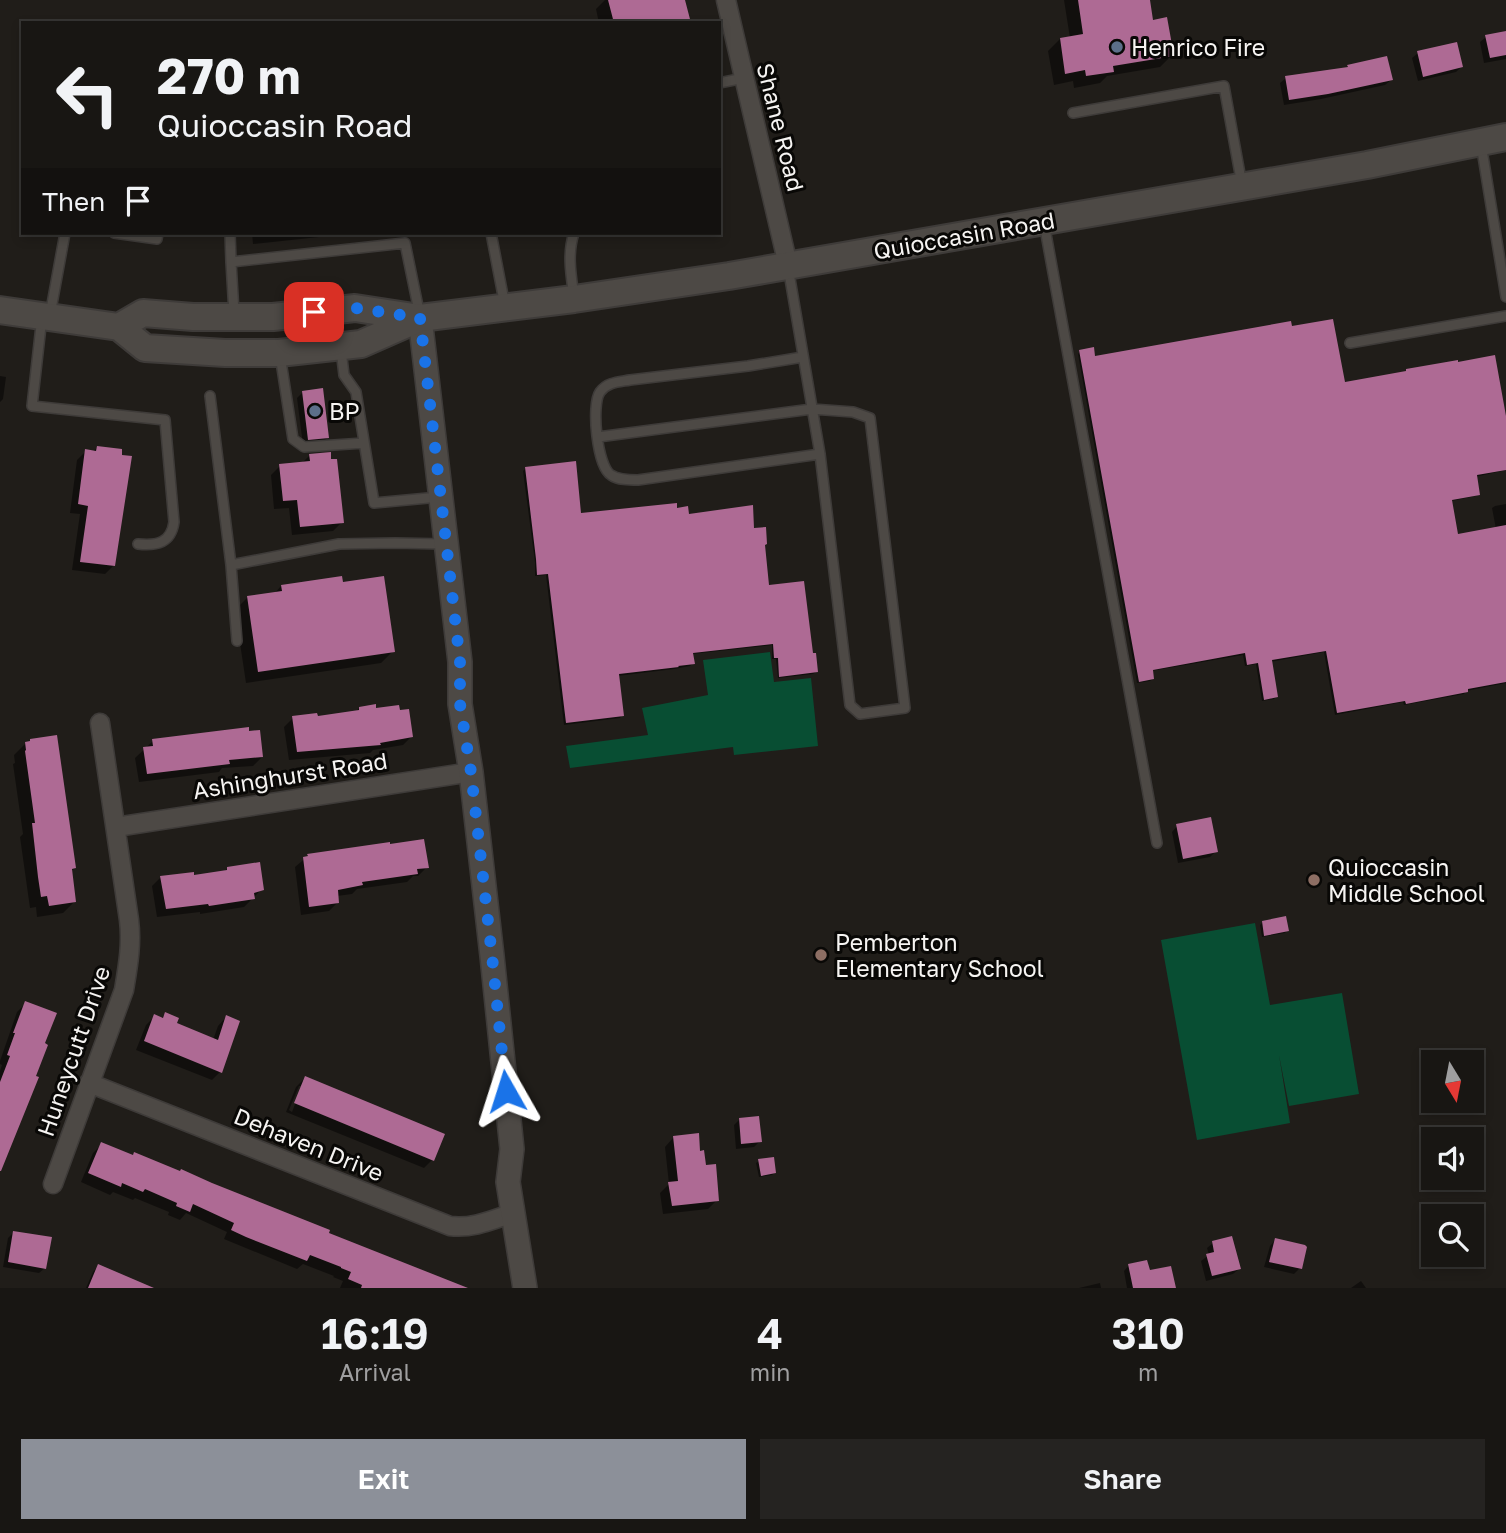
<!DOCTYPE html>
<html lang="en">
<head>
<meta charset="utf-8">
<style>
  body { margin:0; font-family:"Golos Text",sans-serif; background:#252321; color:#f1f3f6; height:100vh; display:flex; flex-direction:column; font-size:26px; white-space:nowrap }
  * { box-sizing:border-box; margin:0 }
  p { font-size:23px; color:#9f9fa0 }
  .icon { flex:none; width:38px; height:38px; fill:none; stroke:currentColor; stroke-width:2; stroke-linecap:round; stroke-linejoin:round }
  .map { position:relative; height:1288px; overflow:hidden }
  .side { display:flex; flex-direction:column; background:#181613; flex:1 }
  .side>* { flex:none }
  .banner { position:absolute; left:21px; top:21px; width:700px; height:214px; border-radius:0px; box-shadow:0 4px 10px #0003,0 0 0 2px #363533; background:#181613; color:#f1f3f6; overflow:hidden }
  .needle { width:46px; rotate:170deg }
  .tools { position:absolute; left:1421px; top:1050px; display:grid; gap:14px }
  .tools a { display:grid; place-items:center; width:63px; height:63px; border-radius:0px; background:#181613; box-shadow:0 4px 10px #0003,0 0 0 2px #363533; font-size:35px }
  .pin { position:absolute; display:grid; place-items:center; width:60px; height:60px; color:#fff; margin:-30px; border-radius:14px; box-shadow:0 4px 10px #0006 }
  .me { position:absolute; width:77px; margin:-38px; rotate:354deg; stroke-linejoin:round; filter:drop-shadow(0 0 5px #0008) }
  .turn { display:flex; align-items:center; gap:24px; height:147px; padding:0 21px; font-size:32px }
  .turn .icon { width:91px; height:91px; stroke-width:2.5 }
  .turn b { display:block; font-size:49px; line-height:60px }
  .then { display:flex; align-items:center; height:66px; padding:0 21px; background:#0003; gap:14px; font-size:26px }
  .eta { display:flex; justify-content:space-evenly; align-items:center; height:119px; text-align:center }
  .eta b { font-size:42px; font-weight:600; line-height:49px }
  .cta { display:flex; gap:14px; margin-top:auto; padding:14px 21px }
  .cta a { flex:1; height:80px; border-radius:0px; background:#8c9099; color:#fff; font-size:28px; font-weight:600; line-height:80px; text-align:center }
  .cta a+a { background:#252321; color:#f1f3f6 }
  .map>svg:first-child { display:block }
</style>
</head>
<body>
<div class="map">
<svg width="1506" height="1288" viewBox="0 0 1506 1288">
  <rect width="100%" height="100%" fill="#201d19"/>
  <path fill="#084e33" d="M 770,652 L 774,682 L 811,678 L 818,746 L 734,755 L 733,747 L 570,768 L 566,746 L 648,735 L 642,708 L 708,695 L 703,660 Z
    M 1255,923 L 1270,1005 L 1342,993 L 1359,1094 L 1289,1106 L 1279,1055 L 1290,1123 L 1197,1140 L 1161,940 Z"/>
  <path fill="#0007" fill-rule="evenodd" d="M 605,0 L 684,0 L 689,23 L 599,23 L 596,9 Z
    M 1064,0 L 1148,0 L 1152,22 L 1172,55 L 1160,67 L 1107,76 L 1100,83 L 1074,88 L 1073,81 L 1054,85 L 1048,51 L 1060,39 L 1070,38 Z
    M 1506,33 L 1506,59 L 1484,63 L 1480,42 L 1486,37 Z
    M 1418,53 L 1461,67 L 1456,72 L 1418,81 L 1412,58 Z
    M 1348,66 L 1391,80 L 1385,85 L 1321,99 L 1284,105 L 1280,83 L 1286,78 L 1346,69 Z
    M 252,233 L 349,233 L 347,234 L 253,244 Z
    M 1291,328 L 1343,384 L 1404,373 L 1407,370 L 1506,426 L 1506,470 L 1475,477 L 1478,494 L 1476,496 L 1451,501 L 1457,536 L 1496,529 L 1492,508 L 1495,506 L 1506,504 L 1506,683 L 1466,691 L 1464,694 L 1404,705 L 1403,702 L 1335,715 L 1324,652 L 1270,662 L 1276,697 L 1274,699 L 1262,701 L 1256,664 L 1245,666 L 1243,655 L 1151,671 L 1153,679 L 1150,681 L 1137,683 L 1078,354 L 1080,351 L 1094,358 Z
    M 0,376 L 6,377 L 3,399 L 0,402 Z
    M 303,392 L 327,438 L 322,443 L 303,445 L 297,398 Z
    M 97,448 L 114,565 L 105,574 L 72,570 L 80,514 L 70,513 L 77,460 L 86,451 L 92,452 Z
    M 310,455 L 342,522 L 333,531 L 292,535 L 289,508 L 274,509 L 271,475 L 280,466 L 301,464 Z
    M 526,468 L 579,515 L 676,510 L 687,516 L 753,530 L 763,546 L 767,587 L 811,655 L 816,672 L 813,674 L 778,678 L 776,659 L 772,659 L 772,645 L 692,654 L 693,663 L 690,666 L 674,669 L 617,676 L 622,715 L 620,718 L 564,725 L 546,575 L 535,576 L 535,562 L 523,471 Z
    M 342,584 L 393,651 L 381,663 L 246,683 L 235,610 L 247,598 L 274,594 L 281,586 Z
    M 359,708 L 375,710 L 412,736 L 403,745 L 373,750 L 370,753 L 289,760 L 284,727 L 293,718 L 316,717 L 355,713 Z
    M 153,741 L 262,757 L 253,766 L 222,768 L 219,772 L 139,782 L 135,758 Z
    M 26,743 L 75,868 L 71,871 L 75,901 L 63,913 L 37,917 L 36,907 L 30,908 L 20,837 L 23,834 L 13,764 L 15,763 L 14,755 Z
    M 1177,826 L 1216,851 L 1210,857 L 1178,863 L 1172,832 Z
    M 308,856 L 427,867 L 418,876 L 413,876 L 407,882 L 357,889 L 352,894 L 337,896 L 338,902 L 329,911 L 301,915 L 295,867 Z
    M 227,869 L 262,889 L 244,907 L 200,914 L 200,912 L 157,917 L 152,886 L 161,877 L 193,877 L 224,872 Z
    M 1262,923 L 1287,930 L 1285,933 L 1262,937 L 1260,925 Z
    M 26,1003 L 0,1160 L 0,1071 L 2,1065 L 0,1064 L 0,1061 L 17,1012 Z
    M 165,1014 L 175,1024 L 213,1040 L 218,1026 L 226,1017 L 220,1072 L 212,1080 L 136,1050 L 146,1025 L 155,1016 L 161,1019 Z
    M 305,1078 L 432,1160 L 424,1168 L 286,1112 L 296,1087 ZM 299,1086 L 302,1086 L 292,1112 L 289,1110 Z
    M 740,1119 L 760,1141 L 754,1147 L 736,1149 L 734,1125 Z
    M 673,1138 L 698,1153 L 717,1200 L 708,1209 L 663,1214 L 660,1193 L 669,1184 L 665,1147 Z
    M 102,1144 L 327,1234 L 441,1288 L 340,1288 L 343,1281 L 333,1277 L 334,1276 L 303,1264 L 297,1269 L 224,1239 L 227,1232 L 186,1213 L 180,1220 L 168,1215 L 169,1212 L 135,1198 L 133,1200 L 113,1192 L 110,1195 L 81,1182 L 93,1153 Z
    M 759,1161 L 775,1172 L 772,1175 L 759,1177 L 756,1163 Z
    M 14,1232 L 45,1268 L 39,1273 L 3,1267 L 8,1238 Z
    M 1275,1240 L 1300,1268 L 1294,1274 L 1264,1267 L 1270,1246 Z
    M 1213,1243 L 1239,1269 L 1233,1274 L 1206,1281 L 1201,1261 L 1209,1255 L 1207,1248 Z
    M 1129,1265 L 1148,1272 L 1173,1288 L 1127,1288 L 1124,1271 Z
    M 98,1266 L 134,1288 L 86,1288 L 93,1272 Z
    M 1361,1281 L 1366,1288 L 1351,1288 Z
    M 1100,1283 L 1101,1288 L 1079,1288 Z"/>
  <path fill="#ae6a94" d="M 608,0 L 685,0 L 691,23 L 614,23 Z
    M 1078,0 L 1150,0 L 1153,20 L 1167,17 L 1174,56 L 1113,66 L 1114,72 L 1086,76 L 1085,70 L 1065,74 L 1060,38 L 1083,34 Z
    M 1506,31 L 1506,55 L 1490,58 L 1485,35 Z
    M 1457,42 L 1463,67 L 1423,77 L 1417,51 Z
    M 1387,56 L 1393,80 L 1328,94 L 1289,100 L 1285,76 L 1348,67 L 1347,65 Z
    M 1333,319 L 1345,382 L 1406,371 L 1406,369 L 1458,360 L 1458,362 L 1495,355 L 1506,416 L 1506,470 L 1477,475 L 1480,495 L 1452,500 L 1458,534 L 1506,525 L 1506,682 L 1468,689 L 1468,692 L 1406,704 L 1405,701 L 1337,713 L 1326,651 L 1272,660 L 1278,697 L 1264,700 L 1258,663 L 1247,665 L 1245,653 L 1153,670 L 1154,679 L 1139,682 L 1079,350 L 1094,347 L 1095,356 L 1291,321 L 1292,326 Z
    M 323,388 L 329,438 L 308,440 L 302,391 Z
    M 97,446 L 122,449 L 122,455 L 132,456 L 115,566 L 80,562 L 88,506 L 78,504 L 85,449 L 96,451 Z
    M 331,452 L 331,459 L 337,459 L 344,523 L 300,527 L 297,500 L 283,501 L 279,464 L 310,461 L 309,454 Z
    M 576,461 L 581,513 L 677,503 L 677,508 L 688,506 L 689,514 L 753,505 L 754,528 L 766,527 L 767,544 L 765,545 L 769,585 L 804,581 L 813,653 L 816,653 L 818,672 L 779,677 L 778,658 L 774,658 L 773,644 L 693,653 L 695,664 L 678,666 L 679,667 L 619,674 L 624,716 L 566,723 L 548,574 L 537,575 L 536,559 L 525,467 Z
    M 342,576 L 343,582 L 384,576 L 395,652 L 258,672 L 247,596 L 282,591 L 281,585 Z
    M 376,704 L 376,708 L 399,705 L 400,710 L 409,709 L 413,737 L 380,743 L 381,745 L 297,752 L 292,716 L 317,713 L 318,716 L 359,710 L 359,707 Z
    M 249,727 L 249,731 L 260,730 L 263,757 L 229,760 L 230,764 L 147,774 L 143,747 L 153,746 L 152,739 Z
    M 57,735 L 76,868 L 72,869 L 76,902 L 49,906 L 47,896 L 41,897 L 38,877 L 32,823 L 35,823 L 25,751 L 26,750 L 25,742 L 30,741 L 30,739 Z
    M 1211,817 L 1218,852 L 1183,859 L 1176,824 Z
    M 424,839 L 429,868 L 417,869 L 418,874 L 362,882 L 363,885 L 338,890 L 339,903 L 309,907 L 303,857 L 308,856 L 307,854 L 390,842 L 390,844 Z
    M 260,862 L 264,890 L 254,893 L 255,899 L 209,906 L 208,904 L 166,909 L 160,876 L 194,872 L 194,875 L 227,870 L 227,867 Z
    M 1286,916 L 1289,931 L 1264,936 L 1262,921 Z
    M 25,1001 L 57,1013 L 45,1043 L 48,1045 L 36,1076 L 39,1077 L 1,1171 L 0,1171 L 0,1082 L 10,1056 L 7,1055 L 15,1033 L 13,1033 Z
    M 165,1012 L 179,1018 L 177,1023 L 218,1040 L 226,1015 L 240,1021 L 222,1073 L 144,1041 L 154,1014 L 163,1018 Z
    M 305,1076 L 445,1134 L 434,1161 L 294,1103 Z
    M 759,1116 L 762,1142 L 741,1144 L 739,1118 Z
    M 699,1133 L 700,1151 L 704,1150 L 706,1165 L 716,1164 L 719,1201 L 672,1206 L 668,1182 L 678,1181 L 673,1136 Z
    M 101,1142 L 133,1155 L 134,1152 L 180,1171 L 181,1169 L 212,1183 L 330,1230 L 329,1233 L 468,1288 L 361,1288 L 362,1285 L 348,1279 L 351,1272 L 341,1268 L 341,1267 L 310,1255 L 307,1261 L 246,1237 L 231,1230 L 234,1223 L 193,1204 L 190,1212 L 176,1206 L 177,1203 L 145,1189 L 143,1192 L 122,1183 L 121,1187 L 88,1173 Z
    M 774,1157 L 776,1173 L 761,1176 L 758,1159 Z
    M 13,1231 L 52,1237 L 46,1269 L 8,1262 Z
    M 1232,1236 L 1241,1269 L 1212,1276 L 1206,1254 L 1214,1252 L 1212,1241 Z
    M 1275,1238 L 1305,1245 L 1307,1247 L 1302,1269 L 1269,1262 Z
    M 1147,1260 L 1150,1270 L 1171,1266 L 1176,1288 L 1133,1288 L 1128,1264 Z
    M 98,1264 L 154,1288 L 88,1288 Z"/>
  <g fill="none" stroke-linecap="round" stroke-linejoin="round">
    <g stroke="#3e3b39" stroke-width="12">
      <path id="service" d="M 719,83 L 744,78
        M 1073,113 L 1224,86 L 1242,185
        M 1481,144 L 1506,297
        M 1044,223 L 1157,843
        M 114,233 L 157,239 L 158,233
        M 230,233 L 231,262
        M 491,233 L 505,306
        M 574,297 C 571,275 567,254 574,233
        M 234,313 L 231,262 L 405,243 L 420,316
        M 50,315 L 65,233
        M 42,317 L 32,406 L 165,420 L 174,522 C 171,543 157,546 138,544
        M 1350,343 L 1506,316
        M 341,350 L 344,375 L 356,392 L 374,503 L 439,497
        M 280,355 L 293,439 L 304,447 L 364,443
        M 803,357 L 748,366 L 630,380 C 619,382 607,382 600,392 C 591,405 597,466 611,475 C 618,480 629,480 638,480 L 820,454
        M 210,396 L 231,565 L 237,641
        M 598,437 L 812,409 L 853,412 L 870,418 L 905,708 L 860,714 L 850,705 L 820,454 L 788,267
        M 231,565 L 339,544 L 395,543 L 444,544"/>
    </g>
    <g stroke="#3e3b39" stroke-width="21">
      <path id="minor" d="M 726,0 L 788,265
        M 116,827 L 471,772
        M 89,1083 L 450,1226 C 472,1229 492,1220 513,1213
        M 53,1184 L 124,990 C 128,966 132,944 129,920 L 100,723"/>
    </g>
    <g stroke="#3e3b39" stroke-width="26">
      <path id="tertiary" d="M 420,318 L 460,662 L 460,704 L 471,772 L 492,956 L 512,1149 L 508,1182 L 525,1288"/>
    </g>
    <g stroke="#3e3b39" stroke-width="30">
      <path id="secondary" d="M 0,310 L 119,327 L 145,348 L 225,353 L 279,353 L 361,344 L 420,318
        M 119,327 L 143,313 L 193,317 L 273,317 L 355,308 L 420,318 L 574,299 L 729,276 L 1367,165 L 1506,137"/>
    </g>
    <use href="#service" stroke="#4d4945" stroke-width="9"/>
    <use href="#minor" stroke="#4d4945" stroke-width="18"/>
    <use href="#tertiary" stroke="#4d4945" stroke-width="23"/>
    <use href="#secondary" stroke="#4d4945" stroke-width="26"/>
  </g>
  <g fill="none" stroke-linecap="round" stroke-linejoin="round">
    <path stroke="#1a73e8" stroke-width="12" stroke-dasharray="0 21.6" d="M 314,312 L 355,308 L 420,318 L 460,662 L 460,704 L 471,772 L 492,956 L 506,1091"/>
  </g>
  <g fill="#5c6f8a" stroke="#090806" stroke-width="2.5">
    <circle cx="1117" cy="47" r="7"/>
    <circle cx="315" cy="411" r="7"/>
  </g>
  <g fill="#8d6e63" stroke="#090806" stroke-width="2.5">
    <circle cx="1314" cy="880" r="7"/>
    <circle cx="821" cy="955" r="7"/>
  </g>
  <g text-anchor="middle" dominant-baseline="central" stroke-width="6" stroke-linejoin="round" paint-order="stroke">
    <g font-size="23" fill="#f6f4f2" stroke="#090806" text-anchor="start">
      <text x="1131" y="47">Henrico Fire</text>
      <text x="329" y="411">BP</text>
      <text x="1328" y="867">Quioccasin<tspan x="1328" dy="26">Middle School</tspan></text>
      <text x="835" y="942">Pemberton<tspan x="835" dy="26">Elementary School</tspan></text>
    </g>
    <g font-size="23" fill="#f6f4f2" stroke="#090806">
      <text transform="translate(781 127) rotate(76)">Shane Road</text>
      <text transform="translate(964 235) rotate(-10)">Quioccasin Road</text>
      <text transform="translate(290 775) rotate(-9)">Ashinghurst Road</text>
      <text transform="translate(73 1051) rotate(-71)">Huneycutt Drive</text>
      <text transform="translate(309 1144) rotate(22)">Dehaven Drive</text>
    </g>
  </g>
</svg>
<div class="tools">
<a><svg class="needle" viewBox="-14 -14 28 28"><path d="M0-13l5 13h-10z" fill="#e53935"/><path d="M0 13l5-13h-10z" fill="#9f9fa0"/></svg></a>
<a><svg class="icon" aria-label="sound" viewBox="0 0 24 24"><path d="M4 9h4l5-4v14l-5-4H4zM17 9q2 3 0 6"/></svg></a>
<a><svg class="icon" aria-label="search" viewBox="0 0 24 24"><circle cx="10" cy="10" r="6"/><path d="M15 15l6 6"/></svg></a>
</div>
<div class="pin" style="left:314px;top:312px;background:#d93025"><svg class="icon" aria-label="arrive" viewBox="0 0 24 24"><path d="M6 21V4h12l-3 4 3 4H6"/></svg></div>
<svg class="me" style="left:506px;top:1091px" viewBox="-20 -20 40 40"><path d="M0-17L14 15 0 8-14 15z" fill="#1a73e8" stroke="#fff" stroke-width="4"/></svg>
<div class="banner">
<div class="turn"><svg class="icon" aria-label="left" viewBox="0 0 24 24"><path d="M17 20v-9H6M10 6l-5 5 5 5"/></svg><div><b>270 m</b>Quioccasin Road</div></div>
<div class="then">Then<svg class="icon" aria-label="arrive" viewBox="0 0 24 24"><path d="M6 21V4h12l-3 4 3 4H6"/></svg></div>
</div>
</div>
<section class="side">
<div class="eta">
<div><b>16:19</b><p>Arrival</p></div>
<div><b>4</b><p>min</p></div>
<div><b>310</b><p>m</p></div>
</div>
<div class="cta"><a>Exit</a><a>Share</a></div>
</section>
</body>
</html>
